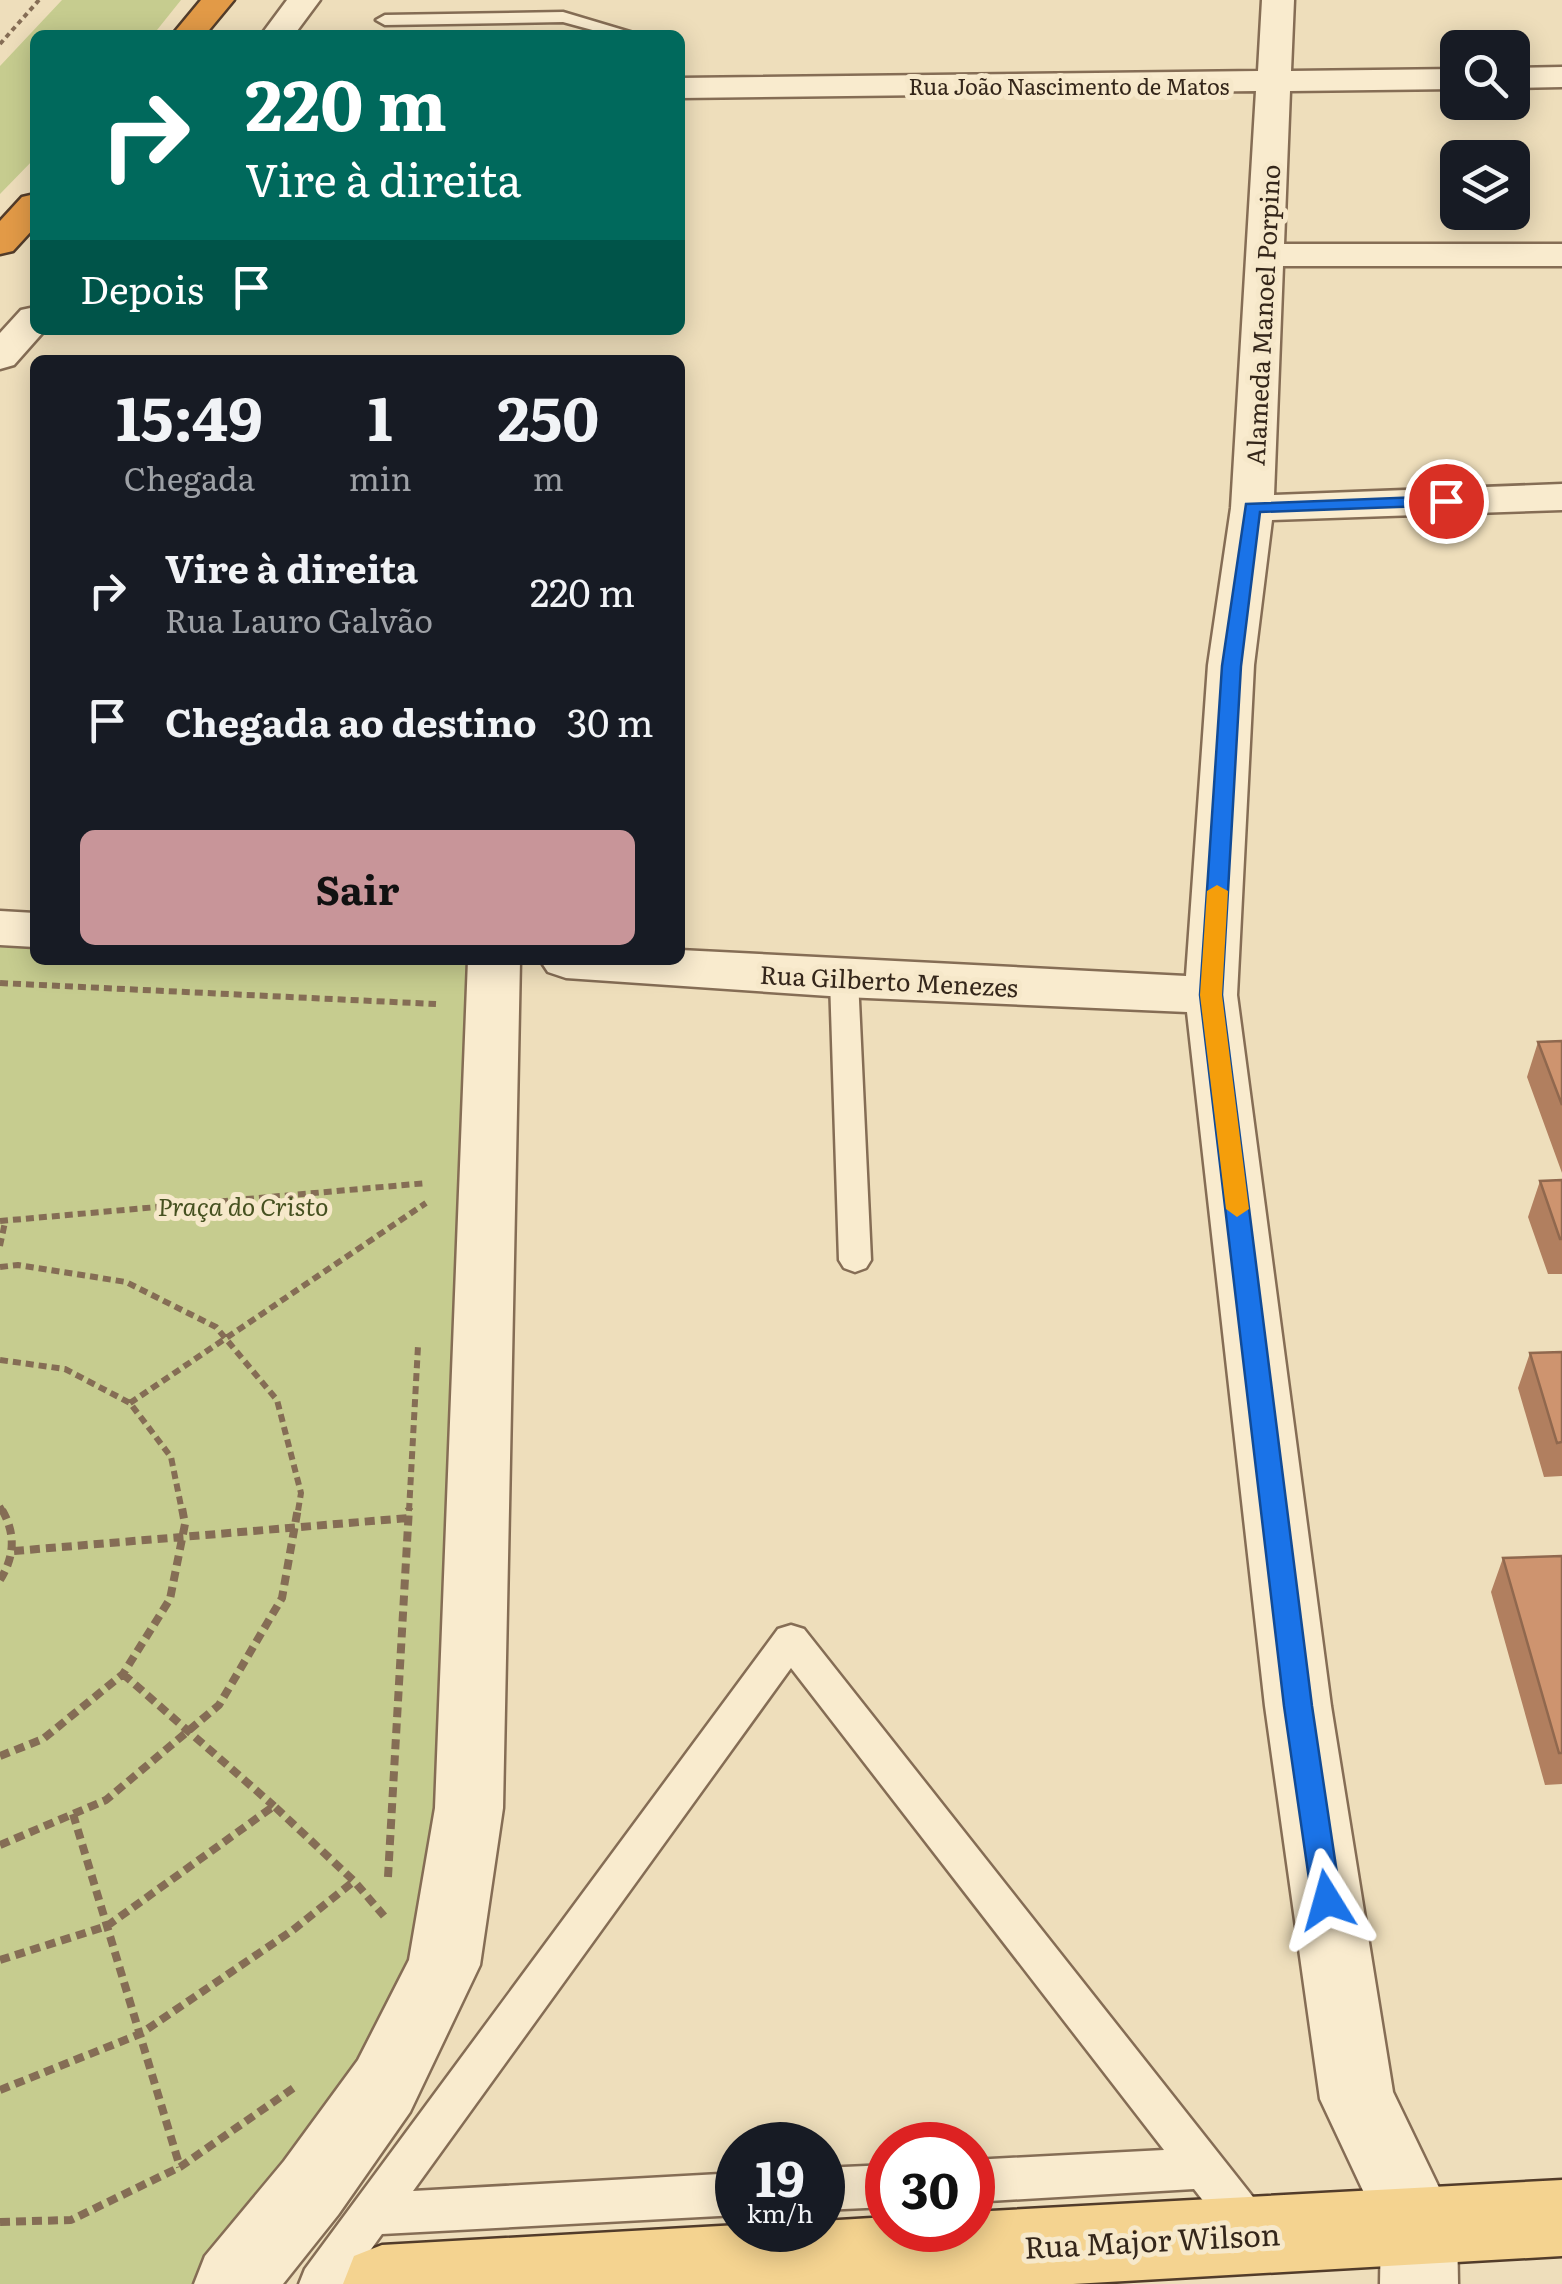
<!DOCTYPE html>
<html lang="pt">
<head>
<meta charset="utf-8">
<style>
  body { margin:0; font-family:Literata,serif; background:#20242c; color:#f1f3f6; height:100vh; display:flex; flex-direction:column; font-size:38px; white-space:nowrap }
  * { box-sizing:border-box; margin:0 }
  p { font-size:32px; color:#9ea1a6 }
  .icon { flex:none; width:55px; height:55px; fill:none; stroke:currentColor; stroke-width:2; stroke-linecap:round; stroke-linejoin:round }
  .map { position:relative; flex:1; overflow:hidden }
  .drawer { position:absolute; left:30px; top:355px; width:655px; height:610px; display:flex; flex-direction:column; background:#171b24; border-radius:15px; box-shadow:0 5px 25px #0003 }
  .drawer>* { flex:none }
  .top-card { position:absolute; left:30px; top:30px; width:655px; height:305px; border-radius:15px; box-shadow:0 5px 25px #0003; background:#00695c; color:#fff; overflow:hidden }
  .fabs { position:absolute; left:1440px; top:30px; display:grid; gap:20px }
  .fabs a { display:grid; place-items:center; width:90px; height:90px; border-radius:15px; background:#171b24; box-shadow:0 5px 25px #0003; font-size:50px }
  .speed { position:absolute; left:715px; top:2122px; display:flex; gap:20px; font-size:50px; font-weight:700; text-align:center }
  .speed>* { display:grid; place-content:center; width:130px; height:130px; border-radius:50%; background:#171b24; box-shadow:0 5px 25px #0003; line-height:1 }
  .speed small { font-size:25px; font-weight:400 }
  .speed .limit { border:15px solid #d22; background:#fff; color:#111 }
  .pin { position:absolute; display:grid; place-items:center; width:85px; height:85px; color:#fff; margin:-42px; border:5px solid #fff; border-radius:50%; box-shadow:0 2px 10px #0007 }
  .me { position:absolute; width:110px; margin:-55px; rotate:352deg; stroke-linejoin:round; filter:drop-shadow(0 0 8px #0008) }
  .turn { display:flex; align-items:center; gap:35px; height:210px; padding:0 50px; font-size:45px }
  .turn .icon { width:130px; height:130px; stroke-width:2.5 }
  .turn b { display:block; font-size:70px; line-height:85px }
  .then { display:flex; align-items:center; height:95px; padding:0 50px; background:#0003; gap:20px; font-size:38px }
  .eta { display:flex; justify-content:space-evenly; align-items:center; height:170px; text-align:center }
  .eta b { font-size:60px; font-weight:700; line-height:70px }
  .action { display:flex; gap:20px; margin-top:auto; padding:20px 50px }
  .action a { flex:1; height:115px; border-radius:15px; background:#c89599; color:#111; font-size:40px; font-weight:700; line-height:115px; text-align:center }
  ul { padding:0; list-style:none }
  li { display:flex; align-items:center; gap:30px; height:130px; padding:0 50px }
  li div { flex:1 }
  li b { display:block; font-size:38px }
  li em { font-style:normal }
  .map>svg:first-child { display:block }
</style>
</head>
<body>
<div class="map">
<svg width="1562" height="2284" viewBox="0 0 1562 2284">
  <rect width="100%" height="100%" fill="#eedebb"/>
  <path fill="#c6cc8f" d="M 62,0 L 181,0 L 153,35 L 35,35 L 35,158 L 0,194 L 0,66 Z
    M 0,928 L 35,930 L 35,960 L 494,960 L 444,1965 L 233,2284 L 0,2284 Z"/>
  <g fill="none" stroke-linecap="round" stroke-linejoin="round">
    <g stroke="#856d55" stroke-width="5">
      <path id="lane" d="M 563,12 L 640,35 L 611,35 L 563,22 L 385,25 L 376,20 L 385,15 Z
        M 844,969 L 854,972 L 858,979 L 871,1260 L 866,1268 L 855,1272 L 844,1268 L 839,1260 L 830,979 L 834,972 Z
        M 791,1625 L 804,1629 L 1268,2216 L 1274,2231 L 1268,2246 L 1253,2252 L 1238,2246 L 1194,2189 L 972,2202 L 972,2160 L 1164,2150 L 791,1668 L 413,2191 L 738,2173 L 738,2215 L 382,2234 L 346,2284 L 299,2284 L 305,2269 L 778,1629 Z
        M 888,2165 L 888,2207 L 822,2210 L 822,2168 Z"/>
    </g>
    <g stroke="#856d55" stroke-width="5">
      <path id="street" d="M 287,0 L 320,0 L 294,35 L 261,35 Z
        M 1262,0 L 1294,0 L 1291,71 L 1458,69 L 1458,89 L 1290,91 L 1284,244 L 1562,244 L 1562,266 L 1283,266 L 1274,495 L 1562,484 L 1562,510 L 1272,520 L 1254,665 L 1237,995 L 1331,1706 L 1393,2092 L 1457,2225 L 1458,2284 L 1380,2284 L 1381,2229 L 1320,2099 L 1265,1706 L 1187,1012 L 844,997 L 566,978 L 548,972 L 540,960 L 680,960 L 680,950 L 1186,976 L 1208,665 L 1231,508 L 1256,91 L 680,98 L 680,78 L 1258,71 Z
        M 1562,67 L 1562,87 L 1512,88 L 1512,68 Z
        M 35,307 L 35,330 L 45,330 L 14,365 L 0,369 L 0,333 L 21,310 Z
        M 0,911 L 35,913 L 35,947 L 0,945 Z
        M 468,960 L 520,960 L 503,1808 L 480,1965 L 410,2112 L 338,2215 L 283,2284 L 194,2284 L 205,2256 L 284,2161 L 358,2060 L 409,1960 L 435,1808 Z"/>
    </g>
    <g stroke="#523c2a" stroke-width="5">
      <path id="primary" d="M 1562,2180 L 1562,2256 L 1073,2284 L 343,2284 L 354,2256 L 382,2245 L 738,2225 L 738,2230 L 822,2230 L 822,2221 L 888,2217 L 888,2230 L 972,2230 L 972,2212 Z"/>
    </g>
    <g stroke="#523c2a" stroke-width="5">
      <path id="highway" d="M 201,0 L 234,0 L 205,35 L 172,35 Z
        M 35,194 L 35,227 L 13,251 L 0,254 L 0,221 L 22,197 Z"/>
    </g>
    <path stroke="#856d55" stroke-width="4" stroke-dasharray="5 4" stroke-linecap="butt" d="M 0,44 L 39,0"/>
    <path stroke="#856d55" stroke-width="6" stroke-dasharray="8 5" stroke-linecap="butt" d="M 0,983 L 436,1004
      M 0,1221 L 427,1183
      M 0,1246 L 5,1222
      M 0,1267 L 18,1265 L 126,1282 L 216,1327 L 277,1400 L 301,1493 L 298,1511
      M 0,1360 L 65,1369 L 130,1403 L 171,1457 L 182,1511
      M 130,1403 L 426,1203
      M 0,1506 L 3,1511
      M 409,1511 L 418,1346"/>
    <path stroke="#856d55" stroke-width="8" stroke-dasharray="10 6" stroke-linecap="butt" d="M 14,1551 L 408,1518
      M 0,1580 C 15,1556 16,1533 1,1508
      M 123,1674 L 274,1806
      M 0,1756 L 43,1739 L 123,1674 L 170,1599 L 185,1524 L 182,1508
      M 73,1814 L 180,2167
      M 0,1845 L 106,1800 L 219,1705 L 282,1598 L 298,1508
      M 388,1877 L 409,1508
      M 0,1960 L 107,1926 L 274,1806 L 354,1881 L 384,1916
      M 0,2090 L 140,2034 L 293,1930 L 354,1881
      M 0,2222 L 71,2220 L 180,2167 L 295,2087"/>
    <use href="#lane" fill="#f9ebce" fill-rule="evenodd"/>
    <use href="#street" fill="#f9ebce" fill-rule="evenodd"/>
    <use href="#primary" fill="#f4d390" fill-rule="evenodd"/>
    <use href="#highway" fill="#e29a47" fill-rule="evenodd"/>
  </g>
  <path fill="#b17f5f" d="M 1562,1041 L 1562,1173 L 1527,1077 L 1538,1042 Z
    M 1562,1180 L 1562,1274 L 1548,1274 L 1528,1217 L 1540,1181 Z
    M 1562,1352 L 1562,1476 L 1544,1477 L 1518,1388 L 1530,1353 Z
    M 1562,1556 L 1562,1784 L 1545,1785 L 1491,1592 L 1503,1558 Z"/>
  <path fill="#ce946f" stroke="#90684e" stroke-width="2.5" d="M 1562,1041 L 1562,1105 L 1538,1042 Z
    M 1562,1180 L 1562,1239 L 1560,1239 L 1540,1181 Z
    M 1562,1352 L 1562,1442 L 1557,1443 L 1530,1353 Z
    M 1562,1556 L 1562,1753 L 1559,1753 L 1503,1558 Z"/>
  <path fill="#1a73e8" stroke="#114b97" stroke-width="2.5" d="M 1446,496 L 1454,501 L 1452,505 L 1260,512 L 1241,666 L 1222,995 L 1312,1706 L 1341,1900 L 1337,1909 L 1327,1913 L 1316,1909 L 1312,1900 L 1284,1706 L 1200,995 L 1222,666 L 1246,504 Z"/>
  <path fill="#f59e0b" d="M 1217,885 L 1228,891 L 1222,995 L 1249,1209 L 1237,1217 L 1226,1209 L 1200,995 L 1207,891 Z"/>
  <g text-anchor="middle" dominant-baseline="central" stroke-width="10" stroke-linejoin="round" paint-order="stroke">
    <g font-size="22" fill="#34261a" stroke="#f6e8ca">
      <text x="1069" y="85">Rua João Nascimento de Matos</text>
    </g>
    <g font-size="25" fill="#34261a" stroke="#f6e8ca">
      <text transform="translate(1262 315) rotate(-87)">Alameda Manoel Porpino</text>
      <text transform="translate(889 980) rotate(3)">Rua Gilberto Menezes</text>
    </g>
    <g font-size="25" font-style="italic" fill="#465120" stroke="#f6e8ca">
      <text x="243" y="1205">Praça do Cristo</text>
    </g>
    <g font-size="30" fill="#34261a" stroke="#f6e8ca">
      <text transform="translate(1152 2239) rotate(-3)">Rua Major Wilson</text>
    </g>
  </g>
</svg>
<div class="fabs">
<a><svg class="icon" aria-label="search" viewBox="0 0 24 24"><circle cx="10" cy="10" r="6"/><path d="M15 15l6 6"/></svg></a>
<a><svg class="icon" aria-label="layers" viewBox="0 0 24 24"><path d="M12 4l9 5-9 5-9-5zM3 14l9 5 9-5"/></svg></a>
</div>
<div class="speed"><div>19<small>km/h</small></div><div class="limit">30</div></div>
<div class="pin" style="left:1446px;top:501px;background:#d93025"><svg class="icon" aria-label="arrive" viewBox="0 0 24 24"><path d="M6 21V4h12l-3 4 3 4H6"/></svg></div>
<svg class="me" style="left:1327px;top:1900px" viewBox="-20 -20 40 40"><path d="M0-17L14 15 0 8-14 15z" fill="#1a73e8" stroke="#fff" stroke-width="4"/></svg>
<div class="top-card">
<div class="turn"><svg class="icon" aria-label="right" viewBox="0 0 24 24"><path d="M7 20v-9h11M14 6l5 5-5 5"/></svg><div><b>220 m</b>Vire à direita</div></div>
<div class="then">Depois<svg class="icon" aria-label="arrive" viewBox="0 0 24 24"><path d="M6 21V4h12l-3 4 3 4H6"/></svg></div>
</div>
<section class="drawer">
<div class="eta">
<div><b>15:49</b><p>Chegada</p></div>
<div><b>1</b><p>min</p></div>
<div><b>250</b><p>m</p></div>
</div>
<ul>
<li><svg class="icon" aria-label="right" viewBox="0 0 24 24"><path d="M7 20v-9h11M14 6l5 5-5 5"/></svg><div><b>Vire à direita</b><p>Rua Lauro Galvão</p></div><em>220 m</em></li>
<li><svg class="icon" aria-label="arrive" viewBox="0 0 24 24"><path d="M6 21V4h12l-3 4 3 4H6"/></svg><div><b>Chegada ao destino</b></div><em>30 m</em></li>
</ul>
<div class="action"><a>Sair</a></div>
</section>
</div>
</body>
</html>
